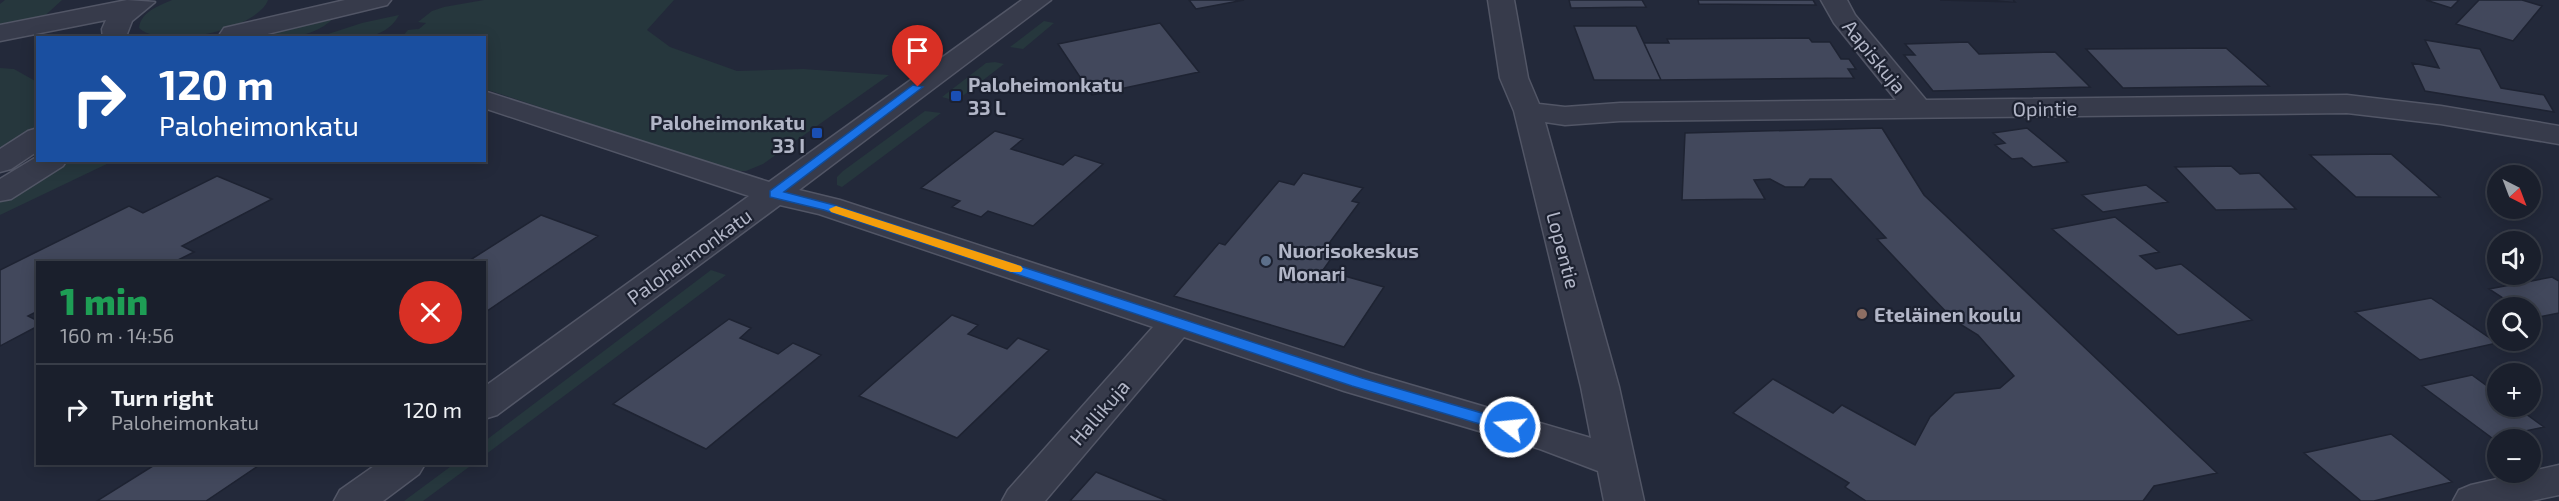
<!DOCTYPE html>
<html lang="en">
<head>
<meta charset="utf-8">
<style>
  body { margin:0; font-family:"Exo 2",sans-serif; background:#272c38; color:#f1f3f6; height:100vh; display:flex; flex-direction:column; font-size:22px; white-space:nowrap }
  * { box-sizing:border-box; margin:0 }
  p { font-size:20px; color:#9fa2a9 }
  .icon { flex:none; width:33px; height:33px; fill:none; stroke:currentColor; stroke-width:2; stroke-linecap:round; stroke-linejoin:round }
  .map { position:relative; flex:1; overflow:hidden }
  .drawer { position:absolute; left:36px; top:261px; width:450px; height:204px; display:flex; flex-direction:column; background:#1a1f2c; border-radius:0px; box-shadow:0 3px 15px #0003,0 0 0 2px #383d48 }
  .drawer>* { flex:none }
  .banner { position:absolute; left:36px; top:36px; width:450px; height:126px; border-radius:0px; box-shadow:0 3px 15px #0003,0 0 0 2px #383d48; background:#1a4fa0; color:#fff; overflow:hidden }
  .needle { width:39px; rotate:138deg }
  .buttons { position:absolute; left:2487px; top:165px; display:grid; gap:12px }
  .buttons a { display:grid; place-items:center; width:54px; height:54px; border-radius:50%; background:#1a1f2c; box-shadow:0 3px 15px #0003,0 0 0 2px #383d48; font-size:30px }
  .pin { position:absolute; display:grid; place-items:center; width:51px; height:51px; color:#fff; margin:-62px -26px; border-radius:50% 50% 50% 0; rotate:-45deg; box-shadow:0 0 6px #0007 }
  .pin .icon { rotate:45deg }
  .me { position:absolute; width:66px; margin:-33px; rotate:286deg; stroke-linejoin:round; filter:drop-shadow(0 0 4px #0008) }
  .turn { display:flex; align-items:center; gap:21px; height:126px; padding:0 24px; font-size:27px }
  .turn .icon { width:78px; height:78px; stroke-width:2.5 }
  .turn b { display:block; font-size:42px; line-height:51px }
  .round { display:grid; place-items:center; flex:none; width:63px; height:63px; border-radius:32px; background:#272c38 }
  .summary { display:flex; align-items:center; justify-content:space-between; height:102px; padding:0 24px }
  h1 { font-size:36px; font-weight:800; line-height:45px; color:#1e9e55 }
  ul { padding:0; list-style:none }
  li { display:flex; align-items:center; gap:18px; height:90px; padding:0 24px; border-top:2px solid #383d48 }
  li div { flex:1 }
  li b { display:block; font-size:22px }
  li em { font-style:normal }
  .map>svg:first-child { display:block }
</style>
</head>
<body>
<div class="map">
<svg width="2559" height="501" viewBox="0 0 2559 501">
  <rect width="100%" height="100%" fill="#23293a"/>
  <path fill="#26373d" d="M 5,0 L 62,0 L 38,22 L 0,28 L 0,4 Z
    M 172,0 L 268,0 C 257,30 162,50 139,28 C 141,12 158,6 172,0 Z
    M 484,0 L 674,0 L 647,30 L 670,47 L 737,71 L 803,69 L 889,75 L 763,164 L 746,171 L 733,171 L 485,89 L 484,38 L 401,38 L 408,30 L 419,29 L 426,23 L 418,22 L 432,11 L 444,7 Z
    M 337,15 C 314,39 290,37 260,38 Z
    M 399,15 C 384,44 345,38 319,37 L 362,23 Z
    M 1044,21 L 1054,23 L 1023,49 L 1010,47 Z
    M 995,62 L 1004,64 L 956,101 L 942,97 L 986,63 Z
    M 0,68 L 14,69 L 37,82 L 38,125 L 0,154 Z
    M 925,111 L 941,113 L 842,187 L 837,185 L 837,177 L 843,171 Z
    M 69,161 L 113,161 L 0,215 L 0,199 Z
    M 711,270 L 726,275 L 485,455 L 485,441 Z
    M 454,464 L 473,464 L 423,501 L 404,501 Z"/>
  <path fill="#42485c" stroke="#1e2332" stroke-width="1.5" d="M 1189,0 L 1244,0 L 1196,9 Z
    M 1569,0 L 1642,0 L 1646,7 L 1571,8 Z
    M 1698,0 L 1813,0 L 1816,5 L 1699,4 Z
    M 1940,0 L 2013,0 L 2015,2 Z
    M 2426,0 L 2459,0 L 2451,8 Z
    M 2479,0 L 2522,0 L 2542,6 L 2513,41 L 2456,24 Z
    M 1160,23 L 1199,72 L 1092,95 L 1058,44 Z
    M 1574,26 L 1636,26 L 1661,80 L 1594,80 Z
    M 1809,38 L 1812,42 L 1830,42 L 1841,59 L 1849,59 L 1856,69 L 1848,69 L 1854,78 L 1661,80 L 1644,43 L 1669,43 L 1667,39 Z
    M 2425,40 L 2480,49 L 2501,88 L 2544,95 L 2554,112 L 2425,91 L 2412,63 L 2439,68 Z
    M 1968,42 L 1979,54 L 2055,52 L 2090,87 L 1933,91 L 1904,55 L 1915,55 L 1905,44 Z
    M 2226,48 L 2269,86 L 2123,88 L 2086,49 Z
    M 1882,128 L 1924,195 L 2217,473 L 2154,486 L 2143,501 L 1866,501 L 1845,487 L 1849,483 L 1733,413 L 1773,379 L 1833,413 L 1842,405 L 1915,445 L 1930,417 L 1955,393 L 2000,388 L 2014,376 L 1978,335 L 1955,321 L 1928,293 L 1877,239 L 1886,238 L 1831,179 L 1810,179 L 1804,187 L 1785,187 L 1770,179 L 1754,180 L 1765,199 L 1682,200 L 1685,133 Z
    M 2027,128 L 2068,162 L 2033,167 L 2022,158 L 2012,159 L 1995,145 L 2005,143 L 1993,133 Z
    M 995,131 L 1023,139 L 1011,149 L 1063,165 L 1075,155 L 1103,164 L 1033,226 L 988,211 L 981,217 L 952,207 L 960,201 L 921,188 Z
    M 2391,154 L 2440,197 L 2356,197 L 2310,155 Z
    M 2231,166 L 2240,174 L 2259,173 L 2296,209 L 2216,210 L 2175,167 Z
    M 1303,173 L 1363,188 L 1352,201 L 1359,203 L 1324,250 L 1335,253 L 1323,270 L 1384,287 L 1344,347 L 1174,296 L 1219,243 L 1225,245 L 1279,181 L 1294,185 Z
    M 217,176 L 272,199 L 182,246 L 194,252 L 174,262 L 38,262 L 38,311 L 28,316 L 38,321 L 38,326 L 0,346 L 0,270 L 129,206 L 143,213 Z
    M 2146,185 L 2168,202 L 2103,212 L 2082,195 Z
    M 541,215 L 598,236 L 484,313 L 484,262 L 467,262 Z
    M 2115,217 L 2159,252 L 2140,256 L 2156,269 L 2181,264 L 2252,320 L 2178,335 L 2052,229 Z
    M 2552,277 L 2559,281 L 2559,313 L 2533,318 L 2530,316 L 2530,308 L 2518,308 L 2489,289 Z
    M 2431,298 L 2497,343 L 2420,360 L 2355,312 Z
    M 952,315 L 978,325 L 968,334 L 1007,349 L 1018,338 L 1049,350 L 957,438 L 859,396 Z
    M 729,319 L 751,328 L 740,338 L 778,354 L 793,343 L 821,355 L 706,449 L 613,404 Z
    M 2472,375 L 2498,394 L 2498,406 L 2515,406 L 2544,427 L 2492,438 L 2422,386 Z
    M 2391,434 L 2452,482 L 2374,501 L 2361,501 L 2304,453 Z
    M 156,464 L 261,464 L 206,501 L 97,501 Z
    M 1096,472 L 1167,501 L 1070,501 Z"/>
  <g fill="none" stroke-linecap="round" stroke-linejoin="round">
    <g stroke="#525666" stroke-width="3">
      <path id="minor" d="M 127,0 L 155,2 L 132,21 L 127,34 L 130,38 L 103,38 L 102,29 L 106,20 L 0,41 L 0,25 Z
        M 345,0 L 391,0 L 387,5 L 251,38 L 222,38 L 220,34 L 224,28 Z
        M 1022,0 L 1051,0 L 799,190 L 840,200 L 1370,373 L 1591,438 L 1581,387 L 1514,111 L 1500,78 L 1488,0 L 1514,0 L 1528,78 L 1539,104 L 1565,107 L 1620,103 L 1896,100 L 1834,23 L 1821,0 L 1847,0 L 1855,15 L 1926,100 L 2347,95 L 2441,106 L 2559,126 L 2559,144 L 2441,124 L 2347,113 L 1620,121 L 1565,125 L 1545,122 L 1619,387 L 1644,501 L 1604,501 L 1598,471 L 1540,449 L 1344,391 L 1184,337 L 1045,501 L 1002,501 L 1008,490 L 1153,327 L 819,214 L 780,205 L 497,415 L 484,419 L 484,387 L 749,196 L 484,108 L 484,91 L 769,182 Z
        M 38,128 L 38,151 L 11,169 L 0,172 L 0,149 L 28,131 Z
        M 38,156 L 38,160 L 67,160 L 63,166 L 11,199 L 0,201 L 0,179 Z
        M 377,464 L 425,464 L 419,474 L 383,501 L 334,501 L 340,490 Z
        M 2559,465 L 2559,495 L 2531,501 L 2453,501 L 2459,490 L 2471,485 Z"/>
    </g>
    <use href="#minor" fill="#373b4b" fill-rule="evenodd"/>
  </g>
  <path fill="#1a73e8" stroke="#114b97" stroke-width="1.5" d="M 913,85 L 923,87 L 784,192 L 834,205 L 1362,378 L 1516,423 L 1518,427 L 1510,433 L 1352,386 L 824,210 L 770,197 L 770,191 Z"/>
  <path fill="#f59e0b" d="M 836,206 L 1021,266 L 1023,269 L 1021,272 L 1011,272 L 831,212 L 829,209 Z"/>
  <g fill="#1a4fb4" stroke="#1c2130" stroke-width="2">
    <rect x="950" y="90" width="12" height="12" rx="3"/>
    <rect x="811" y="127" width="12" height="12" rx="3"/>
  </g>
  <circle fill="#5c6f8a" stroke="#1c2130" stroke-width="2" cx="1266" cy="261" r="6"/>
  <circle fill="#8d6e63" stroke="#1c2130" stroke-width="2" cx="1862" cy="314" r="6"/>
  <g text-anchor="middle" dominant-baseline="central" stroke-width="4.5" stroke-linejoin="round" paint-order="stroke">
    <g font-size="20" fill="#b2b6c7" stroke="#1c2130">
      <text transform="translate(1875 56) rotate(51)">Aapiskuja</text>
      <text transform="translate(2045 108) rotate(-1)">Opintie</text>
      <text transform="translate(1564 250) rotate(75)">Lopentie</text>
      <text transform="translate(689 256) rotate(-36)">Paloheimonkatu</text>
      <text transform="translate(1099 412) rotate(-49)">Hallikuja</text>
    </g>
    <g font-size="20" font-weight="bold" fill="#b2b6c7" stroke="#1c2130" text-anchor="start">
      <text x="968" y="84">Paloheimonkatu<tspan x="968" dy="23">33 L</tspan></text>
      <text x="805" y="122" text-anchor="end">Paloheimonkatu<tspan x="805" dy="23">33 I</tspan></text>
      <text x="1278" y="250">Nuorisokeskus<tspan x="1278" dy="23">Monari</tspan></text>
      <text x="1874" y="314">Eteläinen koulu</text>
    </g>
  </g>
</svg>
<div class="buttons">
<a><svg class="needle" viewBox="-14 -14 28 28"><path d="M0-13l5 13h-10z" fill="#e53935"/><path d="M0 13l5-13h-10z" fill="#9fa2a9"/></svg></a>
<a><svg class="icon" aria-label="sound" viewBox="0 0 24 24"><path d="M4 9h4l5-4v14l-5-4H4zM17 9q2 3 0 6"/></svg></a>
<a><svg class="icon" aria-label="search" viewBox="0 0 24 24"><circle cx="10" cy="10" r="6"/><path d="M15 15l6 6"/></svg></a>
<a>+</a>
<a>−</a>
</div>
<div class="pin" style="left:918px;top:87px;background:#d93025"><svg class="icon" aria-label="arrive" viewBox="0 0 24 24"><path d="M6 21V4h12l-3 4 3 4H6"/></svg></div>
<svg class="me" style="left:1510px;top:427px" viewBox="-20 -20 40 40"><circle r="17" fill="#1a73e8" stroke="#fff" stroke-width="3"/><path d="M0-11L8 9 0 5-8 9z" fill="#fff"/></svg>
<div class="banner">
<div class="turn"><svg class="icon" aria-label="right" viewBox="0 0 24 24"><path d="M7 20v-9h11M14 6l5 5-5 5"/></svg><div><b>120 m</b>Paloheimonkatu</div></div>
</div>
<section class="drawer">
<div class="summary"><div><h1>1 min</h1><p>160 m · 14:56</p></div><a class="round" style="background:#d93025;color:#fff"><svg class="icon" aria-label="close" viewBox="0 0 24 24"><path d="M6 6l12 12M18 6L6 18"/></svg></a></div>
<ul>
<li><svg class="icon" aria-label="right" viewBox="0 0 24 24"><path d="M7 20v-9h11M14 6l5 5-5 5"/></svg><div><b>Turn right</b><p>Paloheimonkatu</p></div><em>120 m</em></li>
</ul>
</section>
</div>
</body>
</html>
